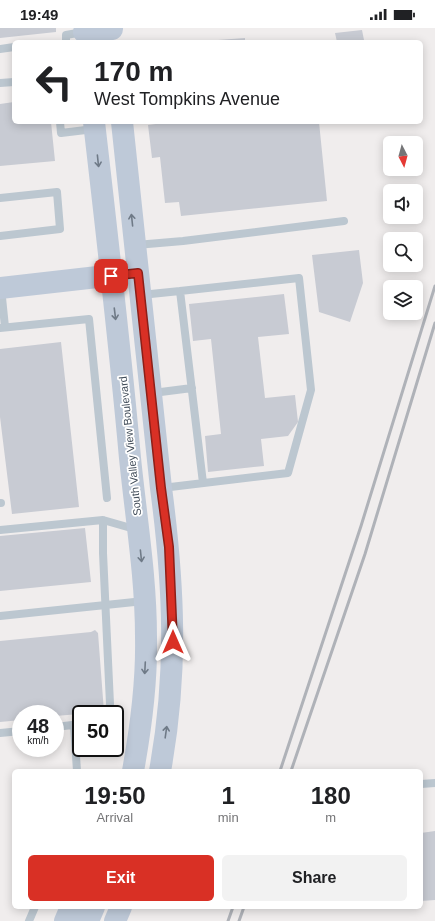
<!DOCTYPE html>
<html lang="en">
<head>
<meta charset="utf-8">
<style>
  body { margin:0; font-family:Helvetica,sans-serif; background:#f2f2f2; color:#202124; height:100vh; display:flex; flex-direction:column; font-size:15px; white-space:nowrap }
  * { box-sizing:border-box; margin:0 }
  p { font-size:13px; color:#757577 }
  .icon { flex:none; width:22px; height:22px; fill:none; stroke:currentColor; stroke-width:2; stroke-linecap:round; stroke-linejoin:round }
  .map { position:relative; flex:1; overflow:hidden }
  .details { position:absolute; left:12px; top:741px; width:411px; height:140px; display:flex; flex-direction:column; background:#fff; border-radius:6px; box-shadow:0 2px 10px #0003 }
  .details>* { flex:none }
  .top-card { position:absolute; left:12px; top:12px; width:411px; height:84px; border-radius:6px; box-shadow:0 2px 10px #0003; background:#fff; color:#202124; overflow:hidden }
  .needle { width:26px; rotate:174deg }
  .fabs { position:absolute; left:383px; top:108px; display:grid; gap:8px }
  .fabs a { display:grid; place-items:center; width:40px; height:40px; border-radius:6px; background:#fff; box-shadow:0 2px 10px #0003; font-size:20px }
  .speed { position:absolute; left:12px; top:677px; display:flex; gap:8px; font-size:20px; font-weight:700; text-align:center }
  .speed>* { display:grid; place-content:center; width:52px; height:52px; border-radius:50%; background:#fff; box-shadow:0 2px 10px #0003; line-height:1 }
  .speed small { font-size:10px; font-weight:400 }
  .speed .limit { border:2px solid #111; border-radius:6px; background:#fff; color:#111 }
  .pin { position:absolute; display:grid; place-items:center; width:34px; height:34px; color:#fff; margin:-17px; border-radius:8px; box-shadow:0 2px 6px #0006 }
  .me { position:absolute; width:44px; margin:-22px; rotate:0deg; stroke-linejoin:round; filter:drop-shadow(0 0 3px #0008) }
  .turn { display:flex; align-items:center; gap:14px; height:84px; padding:0 16px; font-size:18px }
  .turn .icon { width:52px; height:52px; stroke-width:2.5 }
  .turn b { display:block; font-size:28px; line-height:34px }
  .eta { display:flex; justify-content:space-evenly; align-items:center; height:68px; text-align:center }
  .eta b { font-size:24px; font-weight:600; line-height:28px }
  .primary-button { display:flex; gap:8px; margin-top:auto; padding:8px 16px }
  .primary-button a { flex:1; height:46px; border-radius:6px; background:#d93025; color:#fff; font-size:16px; font-weight:600; line-height:46px; text-align:center }
  .primary-button a+a { background:#f2f2f2; color:#202124 }
  .status { display:flex; justify-content:space-between; align-items:center; height:28px; padding:0 20px; background:#fff; direction:ltr }
  .status svg { height:11px; fill:currentColor }
  .map>svg:first-child { display:block }
</style>
</head>
<body>
<div class="status"><b>19:49</b><svg viewBox="0 0 49 12"><path d="M0 12V9h3v3zM5 12V6h3v6zM10 12V3h3v9zM15 12V0h3v12zM26 1h20v11H26zM47 4h2v5h-2z"/></svg></div>
<div class="map">
<svg width="435" height="893" viewBox="0 0 435 893">
  <rect width="100%" height="100%" fill="#f0eded"/>
  <path fill="#c8cbd3" d="M 0,0 L 56,0 L 56,4 L 0,10 Z
    M 362,2 L 364,12 L 337,14 L 335,5 Z
    M 245,10 L 245,14 L 218,14 L 218,12 Z
    M 14,74 L 14,94 L 51,94 L 55,133 L 0,138 L 0,76 Z
    M 171,94 L 319,94 L 327,173 L 181,188 L 179,174 L 165,175 L 160,129 L 152,130 L 148,97 Z
    M 359,222 L 363,255 L 350,294 L 319,284 L 312,227 Z
    M 284,266 L 289,306 L 258,309 L 265,370 L 295,367 L 298,394 L 288,408 L 261,411 L 264,438 L 208,444 L 205,408 L 221,406 L 211,311 L 193,313 L 189,276 Z
    M 61,314 L 79,479 L 12,486 L 0,389 L 0,321 Z
    M 85,500 L 91,554 L 0,563 L 0,508 Z
    M 95,602 L 98,605 L 104,684 L 55,688 L 55,686 L 21,686 L 21,692 L 0,694 L 0,613 L 91,604 Z
    M 435,803 L 435,872 L 421,873 L 421,805 Z"/>
  <g fill="none" stroke-linecap="round" stroke-linejoin="round">
    <path stroke="#bcc7d0" stroke-width="8" d="M 66,14 L 66,7 L 83,4
      M 0,21 L 14,19
      M 0,55 L 14,54
      M 60,94 L 61,105 L 94,101
      M 0,170 L 57,164 L 60,201 L 0,208
      M 136,217 L 183,213 L 344,193
      M 1,260 L 5,299
      M 141,267 L 180,263
      M 0,300 L 89,291 L 107,470
      M 153,365 L 192,360
      M 162,460 L 288,445 L 311,362 L 299,250 L 180,263 L 203,455
      M 0,475 L 1,475
      M 103,492 L 103,525 L 110,676 L 108,686
      M 0,502 L 103,492 L 138,502
      M 0,588 L 144,573
      M 74,697 L 77,743
      M 55,699 L 81,696
      M 0,705 L 21,703
      M 421,756 L 435,755
      M 29,893 L 35,879"/>
    <path stroke="#bec9d8" stroke-width="22" d="M 84,4 L 112,1
      M 94,94 C 107,206 120,318 130,430 C 136,490 146,549 146,609 C 147,654 141,699 133,743
      M 122,94 L 161,460 C 174,558 178,645 160,743
      M 0,260 L 124,246
      M 65,893 L 71,879
      M 88,893 L 94,879
      M 115,893 L 121,879"/>
    <path stroke="#afb2b8" stroke-width="3" d="M 280,743 L 361,498 L 435,258
      M 291,743 L 365,526 L 435,295
      M 228,893 L 233,879
      M 239,893 L 244,879"/>
  </g>
  <defs><path id="oneway-shaft" d="M-6 0H5M1.5-3L5.5 0L1.5 3" fill="none" stroke-width="1.6" stroke-linecap="round" stroke-linejoin="round"/></defs>
  <g stroke="#6f7a87">
    <use href="#oneway-shaft" transform="translate(98 133) rotate(84)"/>
    <use href="#oneway-shaft" transform="translate(132 192) rotate(-96)"/>
    <use href="#oneway-shaft" transform="translate(115 286) rotate(83)"/>
    <use href="#oneway-shaft" transform="translate(141 528) rotate(84)"/>
    <use href="#oneway-shaft" transform="translate(145 640) rotate(93)"/>
    <use href="#oneway-shaft" transform="translate(166 704) rotate(-82)"/>
  </g>
  <g fill="none" stroke-linecap="round" stroke-linejoin="round">
    <g stroke="#8d1f18" stroke-width="10">
      <path id="route" d="M 111,248 L 138,245 L 161,460 L 169,519 L 173,614"/>
    </g>
    <use href="#route" stroke="#d93025" stroke-width="7"/>
  </g>
  <g text-anchor="middle" dominant-baseline="central" stroke-width="3.5" stroke-linejoin="round" paint-order="stroke">
    <g font-size="11" fill="#444f5b" stroke="#fff">
      <text transform="translate(130 418) rotate(-96)">South Valley View Boulevard</text>
    </g>
  </g>
</svg>
<div class="fabs">
<a><svg class="needle" viewBox="-14 -14 28 28"><path d="M0-13l5 13h-10z" fill="#e53935"/><path d="M0 13l5-13h-10z" fill="#757577"/></svg></a>
<a><svg class="icon" aria-label="sound" viewBox="0 0 24 24"><path d="M4 9h4l5-4v14l-5-4H4zM17 9q2 3 0 6"/></svg></a>
<a><svg class="icon" aria-label="search" viewBox="0 0 24 24"><circle cx="10" cy="10" r="6"/><path d="M15 15l6 6"/></svg></a>
<a><svg class="icon" aria-label="layers" viewBox="0 0 24 24"><path d="M12 4l9 5-9 5-9-5zM3 14l9 5 9-5"/></svg></a>
</div>
<div class="speed"><div>48<small>km/h</small></div><div class="limit">50</div></div>
<div class="pin" style="left:111px;top:248px;background:#d93025"><svg class="icon" aria-label="arrive" viewBox="0 0 24 24"><path d="M6 21V4h12l-3 4 3 4H6"/></svg></div>
<svg class="me" style="left:173px;top:614px" viewBox="-20 -20 40 40"><path d="M0-17L14 15 0 8-14 15z" fill="#d93025" stroke="#fff" stroke-width="4"/></svg>
<div class="top-card">
<div class="turn"><svg class="icon" aria-label="left" viewBox="0 0 24 24"><path d="M17 20v-9H6M10 6l-5 5 5 5"/></svg><div><b>170 m</b>West Tompkins Avenue</div></div>
</div>
<section class="details">
<div class="eta">
<div><b>19:50</b><p>Arrival</p></div>
<div><b>1</b><p>min</p></div>
<div><b>180</b><p>m</p></div>
</div>
<div class="primary-button"><a>Exit</a><a>Share</a></div>
</section>
</div>
</body>
</html>
